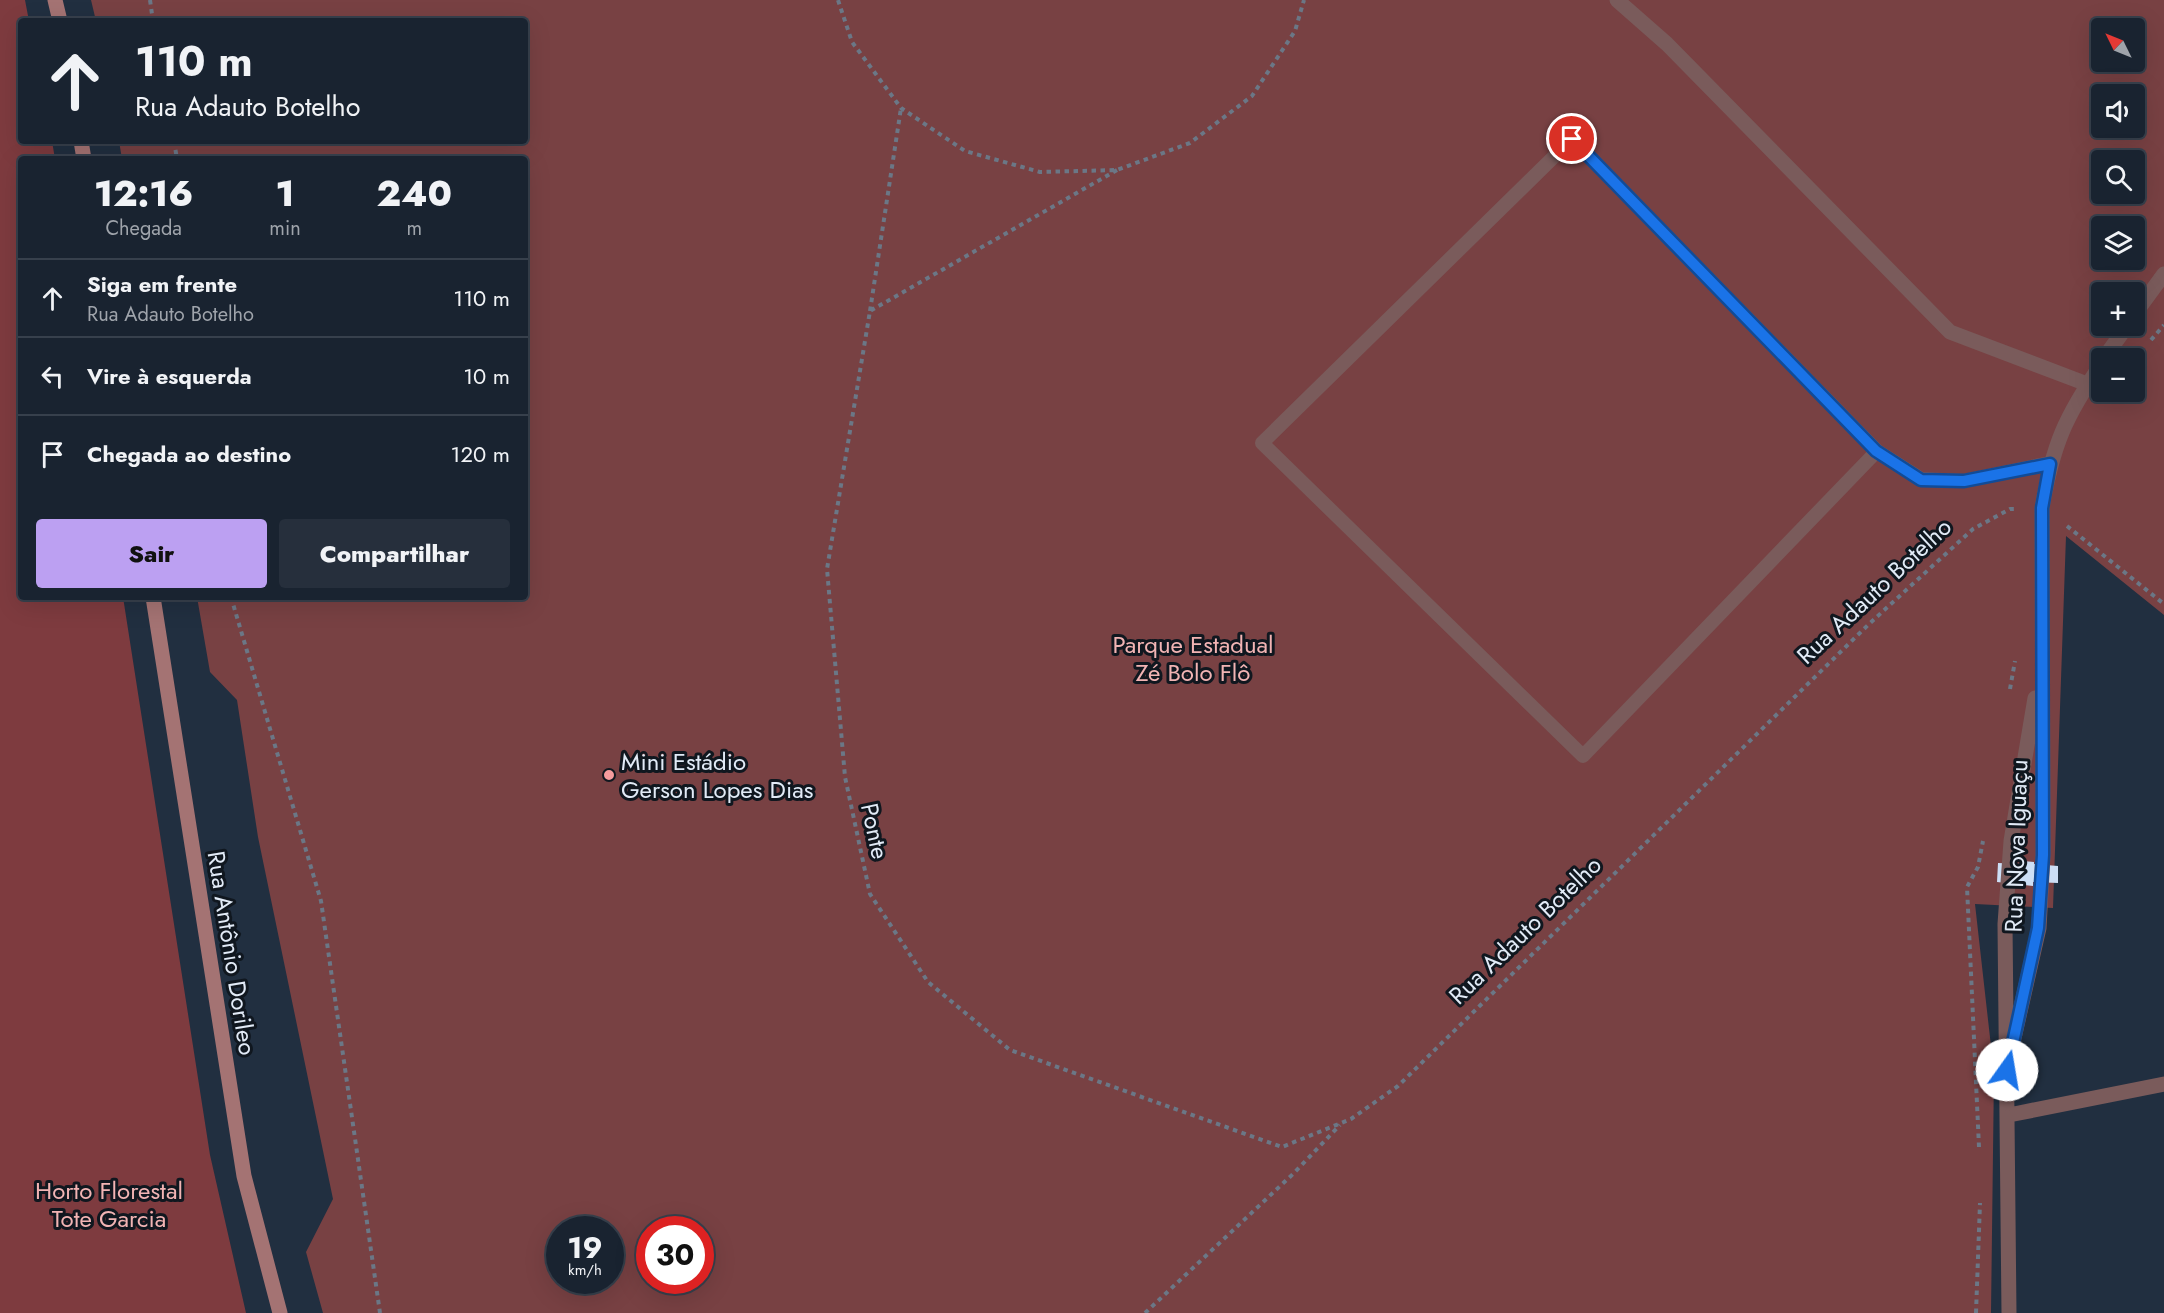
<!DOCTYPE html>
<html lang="pt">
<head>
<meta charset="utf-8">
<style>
  body { margin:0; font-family:Jost,sans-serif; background:#262f3c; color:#f1f3f6; height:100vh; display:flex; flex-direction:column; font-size:22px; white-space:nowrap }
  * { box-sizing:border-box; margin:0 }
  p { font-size:20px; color:#9fa4ab }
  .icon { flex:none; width:33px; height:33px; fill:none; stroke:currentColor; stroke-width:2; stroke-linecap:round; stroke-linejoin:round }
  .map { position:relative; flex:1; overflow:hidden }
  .drawer { position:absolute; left:18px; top:156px; width:510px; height:444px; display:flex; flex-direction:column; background:#192330; border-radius:6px; box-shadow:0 6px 24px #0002,0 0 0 2px #37404c }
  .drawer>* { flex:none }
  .hud { position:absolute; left:18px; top:18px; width:510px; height:126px; border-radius:6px; box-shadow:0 6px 24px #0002,0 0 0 2px #37404c; background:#192330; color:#f1f3f6; overflow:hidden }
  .needle { width:39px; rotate:313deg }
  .tools { position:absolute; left:2091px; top:18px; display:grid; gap:12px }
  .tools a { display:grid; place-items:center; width:54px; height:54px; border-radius:6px; background:#192330; box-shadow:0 6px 24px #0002,0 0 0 2px #37404c; font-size:30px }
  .speed { position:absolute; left:546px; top:1216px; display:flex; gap:12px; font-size:30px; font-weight:700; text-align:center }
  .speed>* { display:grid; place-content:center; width:78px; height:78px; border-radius:50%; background:#192330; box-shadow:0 6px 24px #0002,0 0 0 2px #37404c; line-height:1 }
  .speed small { font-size:15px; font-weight:400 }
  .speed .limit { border:9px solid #d22; background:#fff; color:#111 }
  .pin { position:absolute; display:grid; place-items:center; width:51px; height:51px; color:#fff; margin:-26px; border:3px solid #fff; border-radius:50%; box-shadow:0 2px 6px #0007 }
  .me { position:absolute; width:66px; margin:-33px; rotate:13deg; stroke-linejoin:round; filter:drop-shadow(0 0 4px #0008) }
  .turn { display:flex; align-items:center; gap:21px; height:126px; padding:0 18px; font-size:27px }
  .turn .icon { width:78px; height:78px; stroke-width:2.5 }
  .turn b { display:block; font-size:42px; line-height:51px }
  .eta { display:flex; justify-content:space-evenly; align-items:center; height:102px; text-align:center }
  .eta b { font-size:36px; font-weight:800; line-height:42px }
  .primary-button { display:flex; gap:12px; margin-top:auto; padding:12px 18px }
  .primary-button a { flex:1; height:69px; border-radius:6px; background:#bca0f2; color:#111; font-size:24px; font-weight:800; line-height:69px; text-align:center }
  .primary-button a+a { background:#262f3c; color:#f1f3f6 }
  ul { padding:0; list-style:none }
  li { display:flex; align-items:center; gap:18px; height:78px; padding:0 18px; border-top:2px solid #37404c }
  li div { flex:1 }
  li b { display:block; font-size:22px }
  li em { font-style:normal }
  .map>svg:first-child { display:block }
</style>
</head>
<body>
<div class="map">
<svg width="2164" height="1313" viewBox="0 0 2164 1313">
  <rect width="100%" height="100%" fill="#212f40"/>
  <path fill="#784143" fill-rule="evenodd" d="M 91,0 L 2164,0 L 2164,615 L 2066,536 L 2053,908 L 1975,904 L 1994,1073 L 1991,1313 L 323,1313 L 306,1252 L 333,1199 L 258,837 L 237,700 L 210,672 L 197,597 L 525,597 L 525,159 L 122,159 L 119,141 L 525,141 L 525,21 L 96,21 ZM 2102,28 L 2134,28 L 2134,62 L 2102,62 ZM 2102,94 L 2134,94 L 2134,128 L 2102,128 ZM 2102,160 L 2134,160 L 2134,194 L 2102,194 ZM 2102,226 L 2134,226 L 2134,260 L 2102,260 ZM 2102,292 L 2134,292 L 2134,326 L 2102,326 ZM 2102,358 L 2134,358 L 2134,392 L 2102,392 ZM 560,1230 L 610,1230 L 610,1281 L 560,1281 ZM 650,1230 L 700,1230 L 700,1281 L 650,1281 Z"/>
  <path fill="#7e3b3f" d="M 0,0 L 25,0 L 29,21 L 21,21 L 21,141 L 52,141 L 55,159 L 21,159 L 21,597 L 123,597 L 210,1155 L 246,1313 L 0,1313 Z"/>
  <path fill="#ccdef5" d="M 2023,861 L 2034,862 L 2034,864 L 2058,866 L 2058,883 L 2033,882 L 2033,886 L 1997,882 L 1998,863 L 2023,864 Z"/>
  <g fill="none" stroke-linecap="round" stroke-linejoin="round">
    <path stroke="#6b7786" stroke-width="4" stroke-dasharray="4.5 4.5" stroke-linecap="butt" d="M 150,0 L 153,21
      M 838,0 L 852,42 L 901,108 L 965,151 L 1040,172 L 1117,170 L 1190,143 L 1252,96 L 1295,31 L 1304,0
      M 174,141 L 177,159
      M 1117,170 L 870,311 L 827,569 L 845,777 L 870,894 L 928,982 L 1010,1050 L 1282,1147 L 1351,1119 L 1398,1086 L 1869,624 L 1973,529 L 2010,509 L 2017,509
      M 870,311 L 901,108
      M 2151,340 L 2164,325
      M 2067,526 L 2164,604
      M 231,597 L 321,901 L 380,1313
      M 2010,689 L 2015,661
      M 1979,1147 L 1967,887 L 1978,867 L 1983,841
      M 1145,1313 L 1294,1173 L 1340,1125
      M 1976,1313 L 1980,1203"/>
    <path stroke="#7a5b5b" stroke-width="14" d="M 1877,451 L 1583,756 L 1262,443 L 1572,139 L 1877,451 L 1921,479 L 1964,481 L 2050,463"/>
    <path stroke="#7a5b5b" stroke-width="15" d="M 1617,0 L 1667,44 L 1950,332 L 2087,384
      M 2134,315 L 2164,274
      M 2104,358 L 2127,326
      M 2007,1069 L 2039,928 L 2043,855 L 2042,508 C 2053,444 2065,417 2102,363
      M 2009,1115 L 2164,1084
      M 2009,1313 L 2005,924 L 2011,841 L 2035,698"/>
    <path stroke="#a47373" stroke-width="15" d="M 55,0 L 60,21
      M 81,141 L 84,159
      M 153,597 L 244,1176 L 280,1313"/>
  </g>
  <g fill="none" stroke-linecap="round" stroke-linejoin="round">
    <g stroke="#114b97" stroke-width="15">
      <path id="route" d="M 1572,139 L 1876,451 L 1921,480 L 1964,481 L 2050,464 L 2042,508 L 2043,855 L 2038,928 L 2007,1070"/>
    </g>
    <use href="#route" stroke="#1a73e8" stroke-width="10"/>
  </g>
  <circle fill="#f59b9d" stroke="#10171f" stroke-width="2" cx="609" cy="775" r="6"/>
  <g text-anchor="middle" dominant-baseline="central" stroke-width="6" stroke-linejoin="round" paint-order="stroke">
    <g font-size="24" fill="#e2ebf7" stroke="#10171f">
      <text transform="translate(1874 591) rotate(-43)">Rua Adauto Botelho</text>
      <text transform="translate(875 831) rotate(78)">Ponte</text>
      <text transform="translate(2016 846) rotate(-88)">Rua Nova Iguaçu</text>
      <text transform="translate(1525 930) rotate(-44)">Rua Adauto Botelho</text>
      <text transform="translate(232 953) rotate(81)">Rua Antônio Dorileo</text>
    </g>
    <g font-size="24" fill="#f2b4b4" stroke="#10171f">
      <text x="1193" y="644">Parque Estadual<tspan x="1193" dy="28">Zé Bolo Flô</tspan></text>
      <text x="109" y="1190">Horto Florestal<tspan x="109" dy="28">Tote Garcia</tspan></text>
    </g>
    <g font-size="24" fill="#e2ebf7" stroke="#10171f" text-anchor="start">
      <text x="621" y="761">Mini Estádio<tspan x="621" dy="28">Gerson Lopes Dias</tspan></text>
    </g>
  </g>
</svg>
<div class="tools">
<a><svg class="needle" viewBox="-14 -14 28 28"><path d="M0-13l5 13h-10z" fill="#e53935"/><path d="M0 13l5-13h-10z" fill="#9fa4ab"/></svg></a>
<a><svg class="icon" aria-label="sound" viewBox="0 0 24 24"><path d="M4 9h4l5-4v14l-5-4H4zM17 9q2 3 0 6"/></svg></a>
<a><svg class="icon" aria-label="search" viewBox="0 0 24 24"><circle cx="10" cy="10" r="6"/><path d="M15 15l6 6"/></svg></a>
<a><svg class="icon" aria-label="layers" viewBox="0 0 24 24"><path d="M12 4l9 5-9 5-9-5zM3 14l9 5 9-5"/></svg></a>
<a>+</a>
<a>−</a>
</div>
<div class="speed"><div>19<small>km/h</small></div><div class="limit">30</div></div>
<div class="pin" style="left:1572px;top:139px;background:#d93025"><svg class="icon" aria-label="arrive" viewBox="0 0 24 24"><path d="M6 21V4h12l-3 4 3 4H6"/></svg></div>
<svg class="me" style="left:2007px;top:1070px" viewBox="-20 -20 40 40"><circle r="19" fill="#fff"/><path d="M0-13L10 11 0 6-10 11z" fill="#1a73e8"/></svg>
<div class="hud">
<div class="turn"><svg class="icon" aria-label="ahead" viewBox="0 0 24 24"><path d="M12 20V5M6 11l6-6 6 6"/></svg><div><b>110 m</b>Rua Adauto Botelho</div></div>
</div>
<section class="drawer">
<div class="eta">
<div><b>12:16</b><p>Chegada</p></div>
<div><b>1</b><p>min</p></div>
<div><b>240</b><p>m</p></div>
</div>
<ul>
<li><svg class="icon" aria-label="ahead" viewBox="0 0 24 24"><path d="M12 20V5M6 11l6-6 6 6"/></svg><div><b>Siga em frente</b><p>Rua Adauto Botelho</p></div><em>110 m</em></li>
<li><svg class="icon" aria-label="left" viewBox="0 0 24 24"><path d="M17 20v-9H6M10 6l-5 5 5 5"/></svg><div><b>Vire à esquerda</b></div><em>10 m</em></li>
<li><svg class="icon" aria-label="arrive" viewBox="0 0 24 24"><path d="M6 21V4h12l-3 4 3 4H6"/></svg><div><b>Chegada ao destino</b></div><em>120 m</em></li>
</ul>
<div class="primary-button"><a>Sair</a><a>Compartilhar</a></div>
</section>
</div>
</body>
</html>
